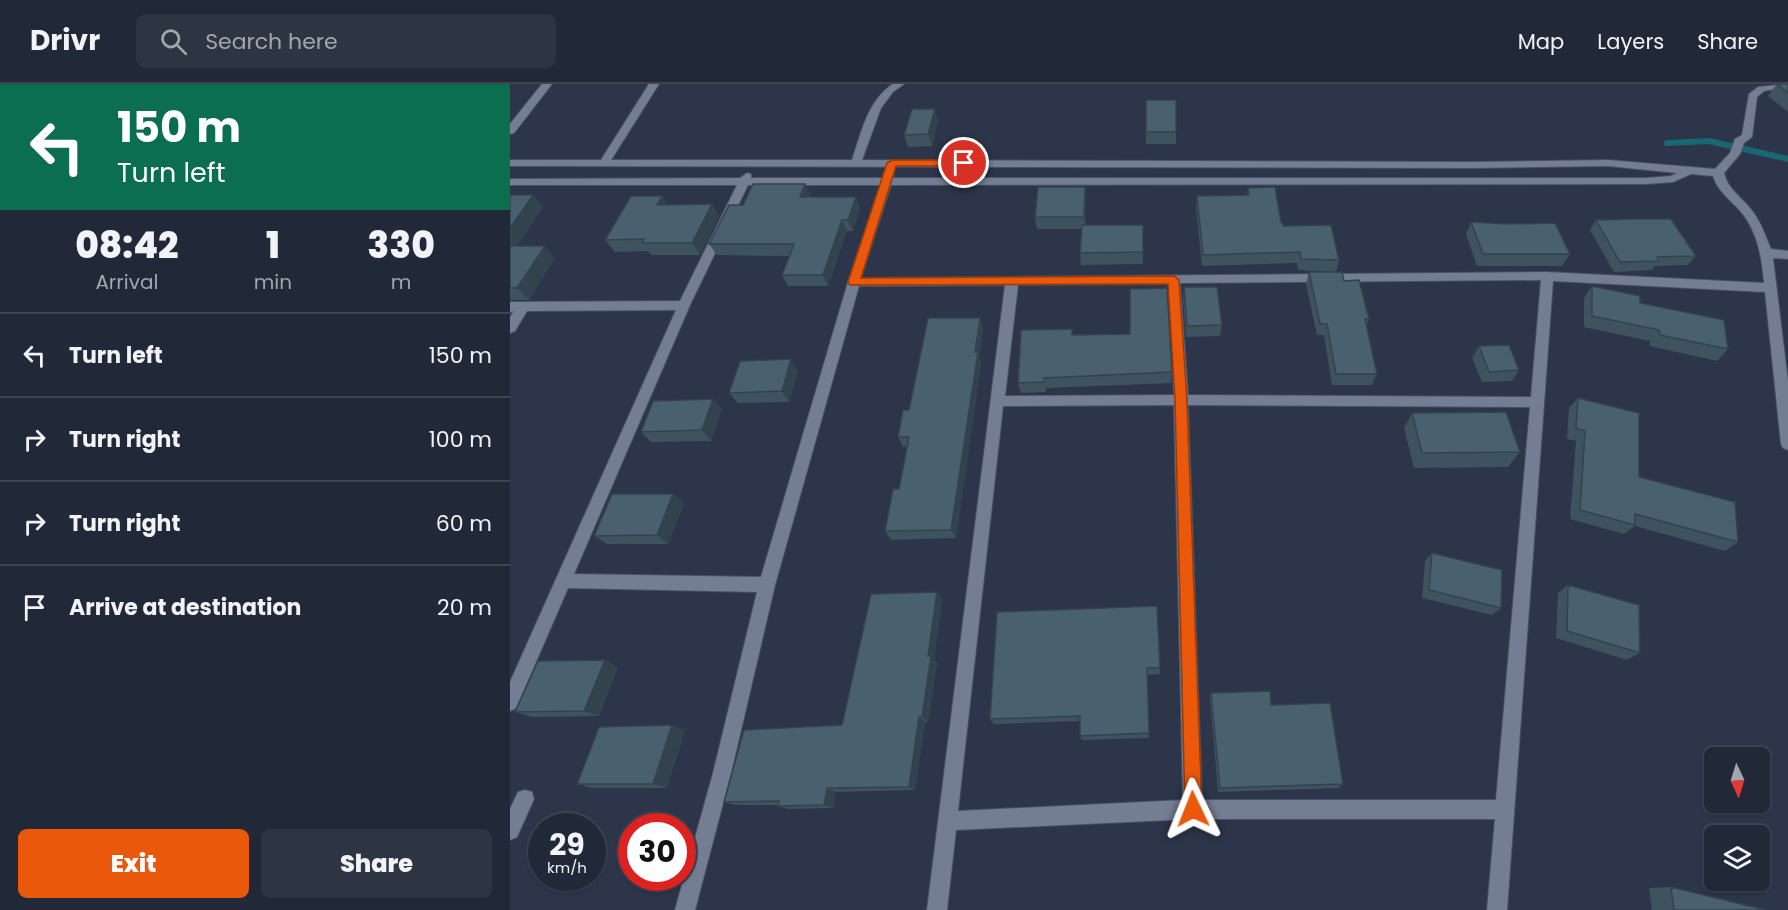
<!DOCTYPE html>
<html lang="en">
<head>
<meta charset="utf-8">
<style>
  body { margin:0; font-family:Poppins,sans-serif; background:#2d3442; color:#f1f3f6; height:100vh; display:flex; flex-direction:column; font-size:22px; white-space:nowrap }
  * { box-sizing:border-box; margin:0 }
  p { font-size:20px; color:#a2a6ad }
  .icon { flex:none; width:33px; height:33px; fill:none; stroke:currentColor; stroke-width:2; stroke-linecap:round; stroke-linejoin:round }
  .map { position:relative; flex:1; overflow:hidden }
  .side { display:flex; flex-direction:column; background:#212837; width:510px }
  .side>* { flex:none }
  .top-card { background:#0b6e4f; color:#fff; overflow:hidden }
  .needle { width:39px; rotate:176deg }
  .fabs { position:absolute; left:1194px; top:663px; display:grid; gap:12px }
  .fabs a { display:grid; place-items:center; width:66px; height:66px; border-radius:9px; background:#212837; box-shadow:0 2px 4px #0004,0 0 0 2px #3e4452; font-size:30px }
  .speed { position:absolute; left:18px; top:729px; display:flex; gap:12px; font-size:30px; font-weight:700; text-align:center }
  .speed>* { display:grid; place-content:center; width:78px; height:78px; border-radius:50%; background:#212837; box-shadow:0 2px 4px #0004,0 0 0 2px #3e4452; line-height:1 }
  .speed small { font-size:15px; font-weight:400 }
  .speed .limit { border:9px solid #d22; background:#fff; color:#111 }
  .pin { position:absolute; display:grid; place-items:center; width:51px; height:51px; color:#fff; margin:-26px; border:3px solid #fff; border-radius:50%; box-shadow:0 2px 6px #0007 }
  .me { position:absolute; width:66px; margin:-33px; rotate:358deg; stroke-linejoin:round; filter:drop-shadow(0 0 4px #0008) }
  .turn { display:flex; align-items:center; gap:21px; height:126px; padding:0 18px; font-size:27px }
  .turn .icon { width:78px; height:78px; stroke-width:2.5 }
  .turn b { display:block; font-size:42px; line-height:51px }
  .eta { display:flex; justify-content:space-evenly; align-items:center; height:102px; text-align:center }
  .eta b { font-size:36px; font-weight:800; line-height:42px }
  .cta { display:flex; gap:12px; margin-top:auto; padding:12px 18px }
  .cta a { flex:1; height:69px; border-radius:9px; background:#ea580c; color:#fff; font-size:24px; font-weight:800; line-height:69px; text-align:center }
  .cta a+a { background:#2d3442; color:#f1f3f6 }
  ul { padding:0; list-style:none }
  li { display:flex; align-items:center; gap:18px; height:84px; padding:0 18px; border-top:2px solid #3e4452 }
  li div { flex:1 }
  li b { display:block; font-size:22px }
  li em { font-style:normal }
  header { display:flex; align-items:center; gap:36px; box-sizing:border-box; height:84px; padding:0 30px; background:#212837; border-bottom:2px solid #3e4452 }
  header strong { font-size:28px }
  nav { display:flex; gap:33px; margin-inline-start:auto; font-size:21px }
  .search { width:420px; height:54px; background:#2d3442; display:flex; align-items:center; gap:15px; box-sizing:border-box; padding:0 21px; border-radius:9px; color:#a2a6ad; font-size:22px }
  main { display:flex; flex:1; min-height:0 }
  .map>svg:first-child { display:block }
</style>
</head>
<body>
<header>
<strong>Drivr</strong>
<div class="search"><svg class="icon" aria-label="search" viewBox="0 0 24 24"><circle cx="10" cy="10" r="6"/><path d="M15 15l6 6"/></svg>Search here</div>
<nav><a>Map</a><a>Layers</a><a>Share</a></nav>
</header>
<main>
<section class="side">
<div class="top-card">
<div class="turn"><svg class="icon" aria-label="left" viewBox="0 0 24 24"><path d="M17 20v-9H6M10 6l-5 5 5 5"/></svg><div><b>150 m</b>Turn left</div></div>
</div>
<div class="eta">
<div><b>08:42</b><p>Arrival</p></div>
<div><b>1</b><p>min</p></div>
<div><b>330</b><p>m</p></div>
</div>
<ul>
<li><svg class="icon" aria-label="left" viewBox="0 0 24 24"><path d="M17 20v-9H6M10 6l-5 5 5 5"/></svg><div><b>Turn left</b></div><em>150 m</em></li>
<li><svg class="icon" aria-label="right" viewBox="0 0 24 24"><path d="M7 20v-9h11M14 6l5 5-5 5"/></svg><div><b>Turn right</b></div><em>100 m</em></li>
<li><svg class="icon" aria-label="right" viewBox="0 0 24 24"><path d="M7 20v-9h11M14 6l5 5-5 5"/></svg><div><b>Turn right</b></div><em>60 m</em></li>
<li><svg class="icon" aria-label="arrive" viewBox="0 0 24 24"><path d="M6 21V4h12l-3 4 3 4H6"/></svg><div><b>Arrive at destination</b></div><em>20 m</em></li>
</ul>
<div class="cta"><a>Exit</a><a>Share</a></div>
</section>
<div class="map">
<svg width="1278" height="826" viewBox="0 0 1278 826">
  <rect width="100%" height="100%" fill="#2c3549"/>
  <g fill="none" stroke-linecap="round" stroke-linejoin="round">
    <path stroke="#196773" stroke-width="6" d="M 1157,59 L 1199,57 L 1278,75"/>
    <g stroke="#4a5162" stroke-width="2">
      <path id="minor" d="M 32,0 L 42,0 L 4,49 L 0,50 L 0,40 Z
        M 139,0 L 149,0 L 101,76 L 342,76 C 351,50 357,17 383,0 L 394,0 L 383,8 L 371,24 L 352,76 L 963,78 L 1098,76 L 1205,85 L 1220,69 L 1225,55 L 1232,51 L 1239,10 L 1248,3 L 1278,0 L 1278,3 L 1254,7 L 1247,13 L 1242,53 L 1234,59 L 1230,70 L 1214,89 C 1218,105 1229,111 1239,123 C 1250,135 1255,151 1261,165 L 1278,167 L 1278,175 L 1263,174 L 1278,298 L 1278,366 L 1273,364 L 1271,360 L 1255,208 L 1043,197 L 997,826 L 977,826 L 985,735 L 683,735 L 446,746 L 437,826 L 417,826 L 495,201 L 349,202 L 265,501 L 221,689 L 185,826 L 165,826 L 203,689 L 247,508 L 58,504 L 6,624 L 0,627 L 0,598 L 166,226 L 17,227 L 5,247 L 0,249 L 0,233 L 4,227 L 0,228 L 0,218 L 170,217 L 227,101 L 0,101 L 0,95 L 230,94 L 237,89 L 241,90 L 241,94 L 372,94 L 375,88 L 379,87 L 384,90 L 383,94 L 1136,94 L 1161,92 L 1167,89 L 1098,82 L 963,84 L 0,82 L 0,76 L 91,76 ZM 1181,90 L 1203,92 C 1208,108 1221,116 1232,129 C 1248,149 1252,175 1254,199 L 1037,188 L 351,194 L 381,101 L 1136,100 L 1163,98 ZM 238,101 L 370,101 L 338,198 L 251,493 L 64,490 L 180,221 ZM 1031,196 L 1021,313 L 678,311 L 670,199 ZM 658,200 L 664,311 L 495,312 L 508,201 ZM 664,321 L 673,716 L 448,727 L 493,322 ZM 678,321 L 1020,323 L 986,716 L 692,716 Z
        M 15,706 L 22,708 L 24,715 L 7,753 L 0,756 L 0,725 L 8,708 Z"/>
    </g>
    <use href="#minor" fill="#737d94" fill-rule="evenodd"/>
  </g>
  <path fill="#3f535f" d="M 1267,0 L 1278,0 L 1278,28 L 1258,12 Z
    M 636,16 L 666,48 L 666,60 L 636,60 Z
    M 428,37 L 422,62 L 398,63 L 394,51 Z
    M 575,103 L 576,115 L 575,141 L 633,141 L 633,180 L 571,181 L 570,169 L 572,145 L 527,145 L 525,133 Z
    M 738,104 L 774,142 L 829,176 L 826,188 L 788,186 L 787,179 L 692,182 L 686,123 L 687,112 L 737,111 Z
    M 0,111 L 23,111 L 33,123 L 7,162 L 45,174 L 19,216 L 0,216 Z
    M 152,112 L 158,121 L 202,120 L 209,132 L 190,171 L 141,171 L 138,167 L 105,168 L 95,156 Z
    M 301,112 L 300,113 L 346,113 L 350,125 L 343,147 L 337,147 L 318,202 L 278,202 L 272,191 L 279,172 L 207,171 L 199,160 Z
    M 1086,136 L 1186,172 L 1178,181 L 1145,182 L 1142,186 L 1104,188 L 1080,146 Z
    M 961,138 L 997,140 L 1060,170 L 1052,182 L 967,182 L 956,150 Z
    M 799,188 L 834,197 L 859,235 L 856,242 L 867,290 L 862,301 L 822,301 L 814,251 L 807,251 L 796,200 Z
    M 1082,202 L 1130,219 L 1218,265 L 1207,277 L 1140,262 L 1140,257 L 1074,243 L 1074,214 Z
    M 674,203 L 712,241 L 710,252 L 676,253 L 673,215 Z
    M 470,234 L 473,245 L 469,273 L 471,279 L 446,454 L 381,456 L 375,447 L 389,405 L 397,363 L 393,363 L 388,353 L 399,326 Z
    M 563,251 L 662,288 L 661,299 L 536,304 L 536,308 L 511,309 L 508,299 Z
    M 969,262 L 1009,286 L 1002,297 L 972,298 L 962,274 Z
    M 288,287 L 279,318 L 228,319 L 219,309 Z
    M 1068,314 L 1129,393 L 1228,458 L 1215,467 L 1125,442 L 1114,450 L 1060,435 L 1066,357 L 1057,355 L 1059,324 Z
    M 203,315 L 212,325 L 201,357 L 141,358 L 131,348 Z
    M 902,329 L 1010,368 L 998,383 L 904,384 L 894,344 Z
    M 174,419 L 158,460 L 97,460 L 84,452 Z
    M 922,469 L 991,524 L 982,531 L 912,514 L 915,477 Z
    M 1058,501 L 1130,569 L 1117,576 L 1046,554 L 1048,509 Z
    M 427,508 L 432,516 L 424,575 L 427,579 L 418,638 L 415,638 L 405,706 L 326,708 L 323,724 L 278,725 L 268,722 L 268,721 L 226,721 L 214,718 L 332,641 Z
    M 487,528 L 650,584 L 650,590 L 637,591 L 639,654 L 572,656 L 570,652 L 570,637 L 484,640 L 480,635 Z
    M 108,583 L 89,632 L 22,633 L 5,628 Z
    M 701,609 L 761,621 L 833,700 L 828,704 L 708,708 L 700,615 Z
    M 175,646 L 157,704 L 82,704 L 67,700 Z
    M 1161,803 L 1256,826 L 1142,826 L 1139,804 Z"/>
  <path fill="#33434e" d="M 425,25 L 428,37 L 422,62 L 418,50 Z
    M 295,100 L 301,112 L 295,125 L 290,113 Z
    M 575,103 L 576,115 L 575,145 L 574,133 Z
    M 23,111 L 33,123 L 2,169 L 0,167 L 0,144 Z
    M 152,112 L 160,124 L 147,121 Z
    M 346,113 L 350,125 L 343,147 L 338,136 Z
    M 202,120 L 209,132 L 190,171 L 182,159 Z
    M 332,136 L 337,147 L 318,202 L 313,191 Z
    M 35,162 L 45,174 L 19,216 L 7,204 Z
    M 470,234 L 473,245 L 469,273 L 471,279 L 446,454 L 441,446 Z
    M 281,275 L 288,287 L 279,318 L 272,307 Z
    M 203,315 L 212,325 L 201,357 L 192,346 Z
    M 163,410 L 174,419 L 158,460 L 147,451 Z
    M 427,508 L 432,516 L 424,575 L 427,579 L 418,638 L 412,633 L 418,572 Z
    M 95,576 L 108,583 L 89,632 L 74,627 Z
    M 409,633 L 415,638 L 405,706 L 399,703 Z
    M 162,641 L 175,646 L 157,704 L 143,700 Z
    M 317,704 L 326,708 L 323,724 L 314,721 Z"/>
  <path fill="#49606f" stroke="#33434e" stroke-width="1.5" d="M 1267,0 L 1278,0 L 1278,9 Z
    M 636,16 L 666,16 L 666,48 L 636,48 Z
    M 402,25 L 425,25 L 418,50 L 394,51 Z
    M 243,100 L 295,100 L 290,113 L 346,113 L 338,136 L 332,136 L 313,191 L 272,191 L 284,160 L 199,160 L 219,121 L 233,121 Z
    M 528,103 L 575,103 L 574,133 L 525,133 Z
    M 765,103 L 771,138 L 774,142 L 821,141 L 829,176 L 791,175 L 790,168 L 693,171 L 687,112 L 739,111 L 738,104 Z
    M 0,111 L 23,111 L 0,144 Z
    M 121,112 L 152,112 L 147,121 L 202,120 L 182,159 L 132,159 L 134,155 L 95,156 Z
    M 1122,135 L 1161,135 L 1186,172 L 1147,173 L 1149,177 L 1110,178 L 1086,136 Z
    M 961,138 L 997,140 L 1045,139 L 1060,170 L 973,170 Z
    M 572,141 L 633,141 L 633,168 L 570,169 Z
    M 0,162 L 35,162 L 7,204 L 0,204 Z
    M 799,188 L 832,188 L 834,197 L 849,196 L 859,235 L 855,235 L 867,290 L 826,290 L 817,240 L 810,240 Z
    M 1082,202 L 1130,212 L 1130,219 L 1214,236 L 1218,265 L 1150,251 L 1149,246 L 1082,232 Z
    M 674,203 L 707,203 L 712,241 L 677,242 Z
    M 657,204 L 662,288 L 534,294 L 534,298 L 508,299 L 511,246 L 562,245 L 562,251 L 620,250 L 620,205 Z
    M 418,234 L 470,234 L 465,268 L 468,268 L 441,446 L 375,447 L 383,405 L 389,405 L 399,353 L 388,353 L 393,326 L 399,326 Z
    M 999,261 L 1009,286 L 979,288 L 969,262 Z
    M 281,275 L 272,307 L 219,309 L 230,277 Z
    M 1068,314 L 1129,329 L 1129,393 L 1225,418 L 1228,458 L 1125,430 L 1125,441 L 1070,426 L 1075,347 L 1066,344 Z
    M 203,315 L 192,346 L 131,348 L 143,317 Z
    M 996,328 L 1010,368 L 912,369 L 902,329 Z
    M 102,410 L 163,410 L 147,451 L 84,452 Z
    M 922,469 L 992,486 L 991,524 L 919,506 Z
    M 1058,501 L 1129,521 L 1130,569 L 1057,547 Z
    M 427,508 L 418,572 L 421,572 L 412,633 L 409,633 L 399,703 L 317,704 L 314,721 L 268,722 L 269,717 L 214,718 L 234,646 L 332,641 L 361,510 Z
    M 647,522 L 650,584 L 637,584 L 639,649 L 570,652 L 570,632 L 480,635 L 487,528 Z
    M 95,576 L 74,627 L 5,628 L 28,577 Z
    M 760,607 L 761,621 L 820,619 L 833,700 L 710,704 L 701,609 Z
    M 162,641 L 143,700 L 67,700 L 89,643 Z
    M 1161,803 L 1256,826 L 1164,826 Z"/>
  <path fill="#ea580c" stroke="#983908" stroke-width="1.5" d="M 382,76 L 454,76 L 458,79 L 454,82 L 386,82 L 351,194 L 664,192 L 669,196 L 677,316 L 692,725 L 689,731 L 683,734 L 677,731 L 675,725 L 665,316 L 658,200 L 340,201 L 338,198 L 377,79 Z"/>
</svg>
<div class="fabs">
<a><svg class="needle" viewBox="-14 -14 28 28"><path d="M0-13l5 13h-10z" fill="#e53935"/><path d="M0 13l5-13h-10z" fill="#a2a6ad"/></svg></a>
<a><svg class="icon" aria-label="layers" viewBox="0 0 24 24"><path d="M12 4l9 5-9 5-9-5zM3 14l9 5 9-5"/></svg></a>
</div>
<div class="speed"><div>29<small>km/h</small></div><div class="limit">30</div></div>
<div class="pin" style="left:454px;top:79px;background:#d93025"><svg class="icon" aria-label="arrive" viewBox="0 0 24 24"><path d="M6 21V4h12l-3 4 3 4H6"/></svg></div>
<svg class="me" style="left:683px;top:725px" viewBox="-20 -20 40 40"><path d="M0-17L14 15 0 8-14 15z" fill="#ea580c" stroke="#fff" stroke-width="4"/></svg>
</div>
</main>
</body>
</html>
